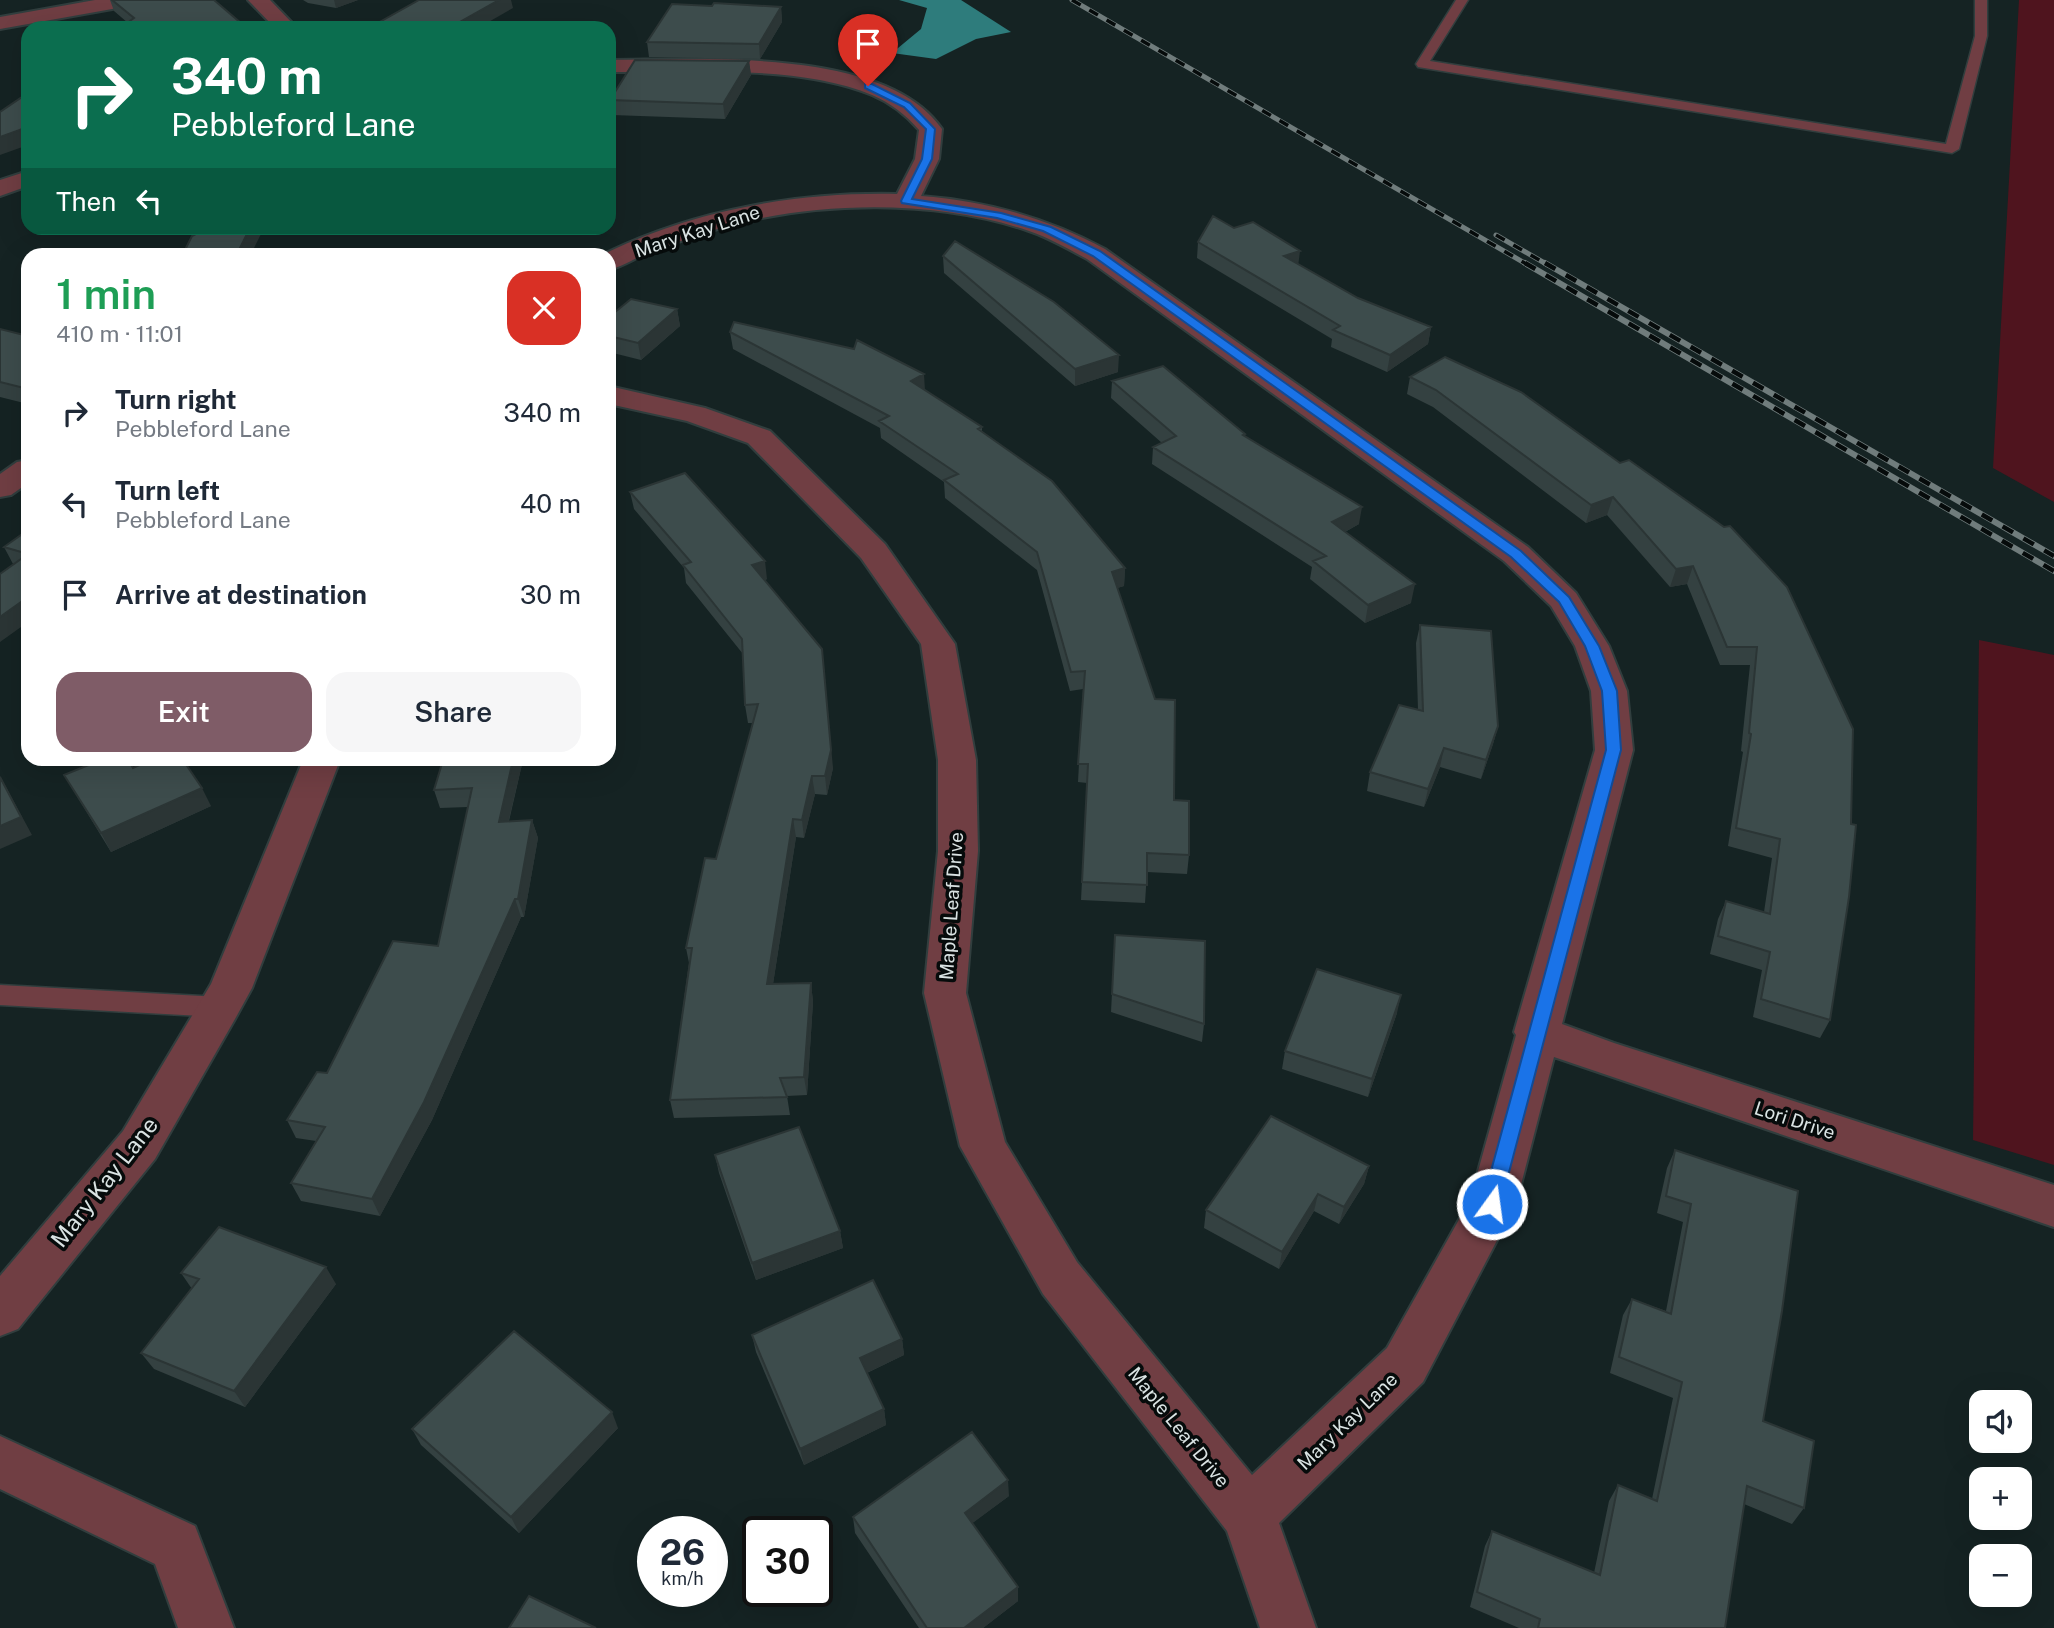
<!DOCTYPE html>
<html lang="en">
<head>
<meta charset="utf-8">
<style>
  body { margin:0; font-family:"Public Sans",sans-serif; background:#f6f6f7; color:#1f2937; height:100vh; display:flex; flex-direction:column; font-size:26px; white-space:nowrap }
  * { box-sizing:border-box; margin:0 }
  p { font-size:23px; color:#747a83 }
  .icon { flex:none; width:38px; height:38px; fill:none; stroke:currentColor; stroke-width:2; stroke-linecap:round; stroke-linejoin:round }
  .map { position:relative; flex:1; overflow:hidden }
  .sheet { position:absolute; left:21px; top:248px; width:595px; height:518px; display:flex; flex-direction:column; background:#fff; border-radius:21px; box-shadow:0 7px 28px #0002 }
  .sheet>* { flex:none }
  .guide { position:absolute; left:21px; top:21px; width:595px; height:214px; border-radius:21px; box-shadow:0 7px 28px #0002; background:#0b6e4f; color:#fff; overflow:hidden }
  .fabs { position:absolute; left:1969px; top:1390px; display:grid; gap:14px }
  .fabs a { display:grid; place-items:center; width:63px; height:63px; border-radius:14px; background:#fff; box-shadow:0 7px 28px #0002; font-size:35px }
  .speed { position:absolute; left:637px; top:1516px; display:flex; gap:14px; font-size:35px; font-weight:700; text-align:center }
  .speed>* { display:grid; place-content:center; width:91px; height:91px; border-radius:50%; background:#fff; box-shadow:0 7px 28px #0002; line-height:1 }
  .speed small { font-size:18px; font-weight:400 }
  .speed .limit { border:4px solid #111; border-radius:10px; background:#fff; color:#111 }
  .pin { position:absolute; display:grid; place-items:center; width:60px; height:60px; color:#fff; margin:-72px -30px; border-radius:50% 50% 50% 0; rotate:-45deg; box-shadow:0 0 7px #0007 }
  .pin .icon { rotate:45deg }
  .me { position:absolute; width:77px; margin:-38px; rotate:14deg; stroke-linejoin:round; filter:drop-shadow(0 0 5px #0008) }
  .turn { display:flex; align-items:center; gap:24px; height:147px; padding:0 35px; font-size:32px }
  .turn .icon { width:91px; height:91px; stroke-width:2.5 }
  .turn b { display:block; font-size:49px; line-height:60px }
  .then { display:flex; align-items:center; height:66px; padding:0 35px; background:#0003; gap:14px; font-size:26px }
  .round { display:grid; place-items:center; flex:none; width:74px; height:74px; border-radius:21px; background:#f6f6f7 }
  .overview { display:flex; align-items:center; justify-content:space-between; height:119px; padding:0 35px }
  h1 { font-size:42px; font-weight:600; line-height:52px; color:#1e9e55 }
  .primary-button { display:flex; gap:14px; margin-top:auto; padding:14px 35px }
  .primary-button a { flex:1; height:80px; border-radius:21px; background:#7f5c67; color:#fff; font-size:28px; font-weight:600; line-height:80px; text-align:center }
  .primary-button a+a { background:#f6f6f7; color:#1f2937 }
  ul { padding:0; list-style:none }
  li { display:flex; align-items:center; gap:21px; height:91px; padding:0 35px }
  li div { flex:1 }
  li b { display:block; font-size:26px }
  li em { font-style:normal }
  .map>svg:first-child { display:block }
</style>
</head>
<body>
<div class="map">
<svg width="2054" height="1628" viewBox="0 0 2054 1628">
  <rect width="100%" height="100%" fill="#152323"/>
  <path fill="#4f141e" d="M 2019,0 L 2054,0 L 2054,502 L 1993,468 Z
    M 1979,640 L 2054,655 L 2054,1165 L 1973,1140 Z"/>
  <path fill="#2e7c7c" d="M 899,0 L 961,0 L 1011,32 L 976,39 L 936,59 L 892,53 L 921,29 L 927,8 Z"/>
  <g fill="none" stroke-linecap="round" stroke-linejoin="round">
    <g stroke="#313e3e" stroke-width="3">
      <path id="service" d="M 1456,0 L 1468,0 L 1430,61 L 1946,144 L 1975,36 L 1975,0 L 1987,0 L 1987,36 L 1959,149 L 1952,153 L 1418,67 L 1416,64 Z
        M 0,985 L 220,997 L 229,1000 L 233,1007 L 229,1014 L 220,1017 L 0,1005 Z"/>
    </g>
    <g stroke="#313e3e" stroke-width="4">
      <path id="minor" d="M 95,0 L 139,0 L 136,4 L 129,6 L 0,29 L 0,17 Z
        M 248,0 L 270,0 L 297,28 L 275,28 Z
        M 609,60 C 700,60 885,46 942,129 L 939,159 L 921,196 C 987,201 1047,218 1105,249 L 1528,547 L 1576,593 L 1609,646 L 1627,691 L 1633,750 L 1562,1024 L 1614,1043 L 2054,1185 L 2054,1227 L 1554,1057 L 1516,1204 L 1423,1382 L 1279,1523 L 1316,1628 L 1260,1628 L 1227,1531 L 1043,1294 L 960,1146 L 924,993 L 938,851 L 938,760 L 921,644 L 861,558 L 748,443 L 687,421 L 609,404 L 609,386 L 705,408 L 770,431 L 885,544 L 955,644 L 976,760 L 978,851 L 966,993 L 1005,1142 L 1077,1262 L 1252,1475 L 1387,1348 L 1470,1200 L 1516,1035 L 1514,1032 L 1595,750 L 1591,691 L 1575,646 L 1551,606 L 1504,561 L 1087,259 C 1068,249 1050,238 1029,231 C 937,199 817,201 724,227 C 697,235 669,245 643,255 C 632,260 621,267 609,270 L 609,256 L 602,256 L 608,252 C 698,209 799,192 897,194 L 915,159 L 919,130 C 906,115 891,103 872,95 C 798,64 688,73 609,72 Z
        M 28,171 L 28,186 L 0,196 L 0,180 Z
        M 28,460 L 28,483 L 11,495 L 0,497 L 0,474 L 17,462 Z
        M 303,760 L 340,760 L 252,988 L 235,1019 L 155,1159 L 18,1329 L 0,1336 L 0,1276 L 123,1131 L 211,984 Z
        M 0,1436 L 195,1526 L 234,1628 L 178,1628 L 155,1564 L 0,1489 Z"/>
    </g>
    <use href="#service" fill="#703e43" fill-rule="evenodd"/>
    <use href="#minor" fill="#703e43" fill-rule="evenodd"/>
    <g stroke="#707c7c" stroke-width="5">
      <path id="rail-far1" d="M 1072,0 L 1528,265
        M 1496,235 L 1548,265"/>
    </g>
    <g stroke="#707c7c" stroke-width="6">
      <path id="rail" d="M 1525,263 L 2054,571
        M 1545,263 L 2054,556"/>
    </g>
    <use href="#rail-far1" stroke="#060b0b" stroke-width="3.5" stroke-dasharray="10" stroke-linecap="butt"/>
    <use href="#rail" stroke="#060b0b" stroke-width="4.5" stroke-dasharray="12" stroke-linecap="butt"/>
  </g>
  <path fill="#344141" d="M 110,0 L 214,0 L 128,23 L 114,11 Z
    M 303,0 L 358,0 L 336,8 L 308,3 Z
    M 781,7 L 782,22 L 760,59 L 649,57 L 647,42 Z
    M 749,61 L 751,75 L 725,119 L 612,115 L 610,100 Z
    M 1198,242 L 1298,264 L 1358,298 L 1431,327 L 1428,344 L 1387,372 L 1331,347 L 1332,339 L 1197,258 Z
    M 943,256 L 1118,372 L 1075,386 L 944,273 Z
    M 677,309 L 680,326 L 641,360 L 609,352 L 609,317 Z
    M 0,329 L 28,336 L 28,404 L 0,397 Z
    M 730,332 L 925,390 L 982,427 L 982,431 L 1125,568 L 1124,586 L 1117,588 L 1189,855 L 1187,874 L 1147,872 L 1145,903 L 1081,900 L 1087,783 L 1078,782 L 1083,689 L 1070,691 L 1037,570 L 945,498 L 944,482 L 881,438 L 880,428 L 733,349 Z
    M 1445,357 L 1787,587 L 1830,1020 L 1820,1038 L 1753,1017 L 1762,970 L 1710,954 L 1718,919 L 1726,901 L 1764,912 L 1772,858 L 1728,846 L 1743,752 L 1741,751 L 1750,665 L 1720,665 L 1687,584 L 1670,587 L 1607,515 L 1586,523 L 1433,407 L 1407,394 L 1410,377 Z
    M 1112,381 L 1245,434 L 1245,437 L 1359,524 L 1345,532 L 1411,603 L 1365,623 L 1310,579 L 1312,567 L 1152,464 L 1153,447 L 1162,443 L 1111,398 Z
    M 630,492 L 767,579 L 765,580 L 833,768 L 827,795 L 815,794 L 804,838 L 796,837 L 773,984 L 811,983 L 813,1002 L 807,1095 L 787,1096 L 790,1115 L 674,1118 L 670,1100 L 689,963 L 686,948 L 716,859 L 753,723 L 748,723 L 745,705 L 743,654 L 686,583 L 684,568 L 634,509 Z
    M 28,530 L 28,622 L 13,564 L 4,547 Z
    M 1420,625 L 1498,726 L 1493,744 L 1481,779 L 1440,767 L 1424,807 L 1367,791 L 1370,772 L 1418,710 L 1416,643 Z
    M 443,760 L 523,760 L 509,821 L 532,820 L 538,838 L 524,917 L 521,917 L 432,1120 L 380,1216 L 301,1201 L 291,1183 L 316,1141 L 296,1138 L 287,1120 L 438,946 L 468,807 L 440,808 L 434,790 Z
    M 133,768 L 211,806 L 111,852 L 64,775 Z
    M 1115,935 L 1204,1024 L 1202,1042 L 1111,1012 Z
    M 1397,1013 L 1368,1097 L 1282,1069 L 1285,1051 Z
    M 1675,1150 L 1763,1421 L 1804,1508 L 1792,1524 L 1744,1504 L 1725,1628 L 1519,1628 L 1470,1607 L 1485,1546 L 1492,1531 L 1594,1573 L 1609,1501 L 1618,1485 L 1652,1499 L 1673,1398 L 1610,1373 L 1623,1315 L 1632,1299 L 1666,1311 L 1683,1222 L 1657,1213 L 1667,1168 Z
    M 715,1155 L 840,1231 L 843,1248 L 756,1280 L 719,1173 Z
    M 1369,1166 L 1364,1184 L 1339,1224 L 1314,1211 L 1279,1269 L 1204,1228 L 1206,1210 Z
    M 181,1273 L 336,1284 L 245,1407 L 154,1369 L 141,1353 L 192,1289 Z
    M 752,1335 L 902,1339 L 904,1355 L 867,1373 L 884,1409 L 886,1425 L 804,1465 L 756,1352 Z
    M 618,1428 L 519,1533 L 421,1445 L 412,1429 Z
    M 1009,1496 L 972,1523 L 1018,1587 L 1018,1601 L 983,1628 L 919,1628 L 855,1533 L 853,1517 Z"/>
  <path fill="#2b3535" d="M 334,0 L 358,0 L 336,8 Z
    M 499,0 L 511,0 L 513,8 L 478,28 L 449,28 Z
    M 781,7 L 782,22 L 760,59 L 759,44 Z
    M 242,24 L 243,28 L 223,28 Z
    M 749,61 L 751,75 L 725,119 L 723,104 Z
    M 28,127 L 28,145 L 0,155 L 0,137 Z
    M 250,228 L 264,228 L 250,256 L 236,256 Z
    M 1300,251 L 1298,267 L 1284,256 Z
    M 677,309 L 680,326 L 641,360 L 638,343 Z
    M 1431,327 L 1428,344 L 1387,372 L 1390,355 Z
    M 1119,355 L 1118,372 L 1075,386 L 1075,369 Z
    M 924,374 L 925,391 L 911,381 Z
    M 1613,497 L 1607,515 L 1586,523 L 1591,505 Z
    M 1362,507 L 1359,524 L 1330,540 L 1332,522 Z
    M 765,561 L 767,579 L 755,583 L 752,565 Z
    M 1693,566 L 1687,584 L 1670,587 L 1676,569 Z
    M 1125,568 L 1124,586 L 1111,590 L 1112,572 Z
    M 1415,584 L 1411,603 L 1365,623 L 1368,605 Z
    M 28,597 L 28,622 L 0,642 L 0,617 Z
    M 824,667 L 833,768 L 827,795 L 825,776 Z
    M 1498,726 L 1493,744 L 1481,779 L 1486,760 Z
    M 1444,748 L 1440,767 L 1424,807 L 1428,789 Z
    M 513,760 L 523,760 L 504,840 L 499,822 Z
    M 0,776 L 32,835 L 0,849 Z
    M 812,776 L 815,794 L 804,838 L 802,820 Z
    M 202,788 L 211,806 L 111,852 L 101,833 Z
    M 793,819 L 796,837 L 770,1003 L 767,984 Z
    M 532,820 L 538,838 L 524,917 L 518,899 Z
    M 515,899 L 521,917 L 432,1120 L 380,1216 L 372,1199 Z
    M 811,983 L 813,1002 L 807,1095 L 804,1077 Z
    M 1401,995 L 1397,1013 L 1368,1097 L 1372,1079 Z
    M 1369,1166 L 1364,1184 L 1339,1224 L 1344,1207 Z
    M 1318,1194 L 1314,1211 L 1279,1269 L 1282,1252 Z
    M 840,1231 L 843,1248 L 756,1280 L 752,1263 Z
    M 326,1267 L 336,1284 L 245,1407 L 234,1391 Z
    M 902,1339 L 904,1355 L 862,1375 L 860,1358 Z
    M 884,1409 L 886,1425 L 804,1465 L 800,1449 Z
    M 612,1412 L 618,1428 L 519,1533 L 511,1517 Z
    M 1008,1480 L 1009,1496 L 966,1528 L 965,1513 Z
    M 1018,1587 L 1018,1601 L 983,1628 L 964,1628 Z"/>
  <path fill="#3d4c4c" stroke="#2b3535" stroke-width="2" d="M 112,0 L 214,0 L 242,24 L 223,28 L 120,28 L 134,18 Z
    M 419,0 L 499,0 L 449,28 L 369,28 Z
    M 714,3 L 781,7 L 759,44 L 647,42 L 672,4 L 712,6 Z
    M 635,60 L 749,61 L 723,104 L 610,100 Z
    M 28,93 L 28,127 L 0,137 L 0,112 Z
    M 1213,216 L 1234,228 L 1253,222 L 1300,251 L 1284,256 L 1358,298 L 1431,327 L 1390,355 L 1333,330 L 1340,326 L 1198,242 Z
    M 207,228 L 250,228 L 236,256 L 182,256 L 192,236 Z
    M 955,241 L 1054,302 L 1119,355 L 1075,369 L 943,256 Z
    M 631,299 L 677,309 L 638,343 L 609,336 L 609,317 Z
    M 734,322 L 854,349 L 857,340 L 924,374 L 911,381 L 982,427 L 978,429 L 1052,481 L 1125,568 L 1112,572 L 1155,699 L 1175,700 L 1174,800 L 1189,801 L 1189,855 L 1147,853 L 1147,885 L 1082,882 L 1088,764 L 1078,764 L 1085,671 L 1071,672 L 1037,552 L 944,480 L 958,474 L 879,421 L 889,416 L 730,332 Z
    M 0,329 L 28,336 L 28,389 L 0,382 Z
    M 1445,357 L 1521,392 L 1620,463 L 1629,460 L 1724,527 L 1730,526 L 1787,587 L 1853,729 L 1851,824 L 1856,825 L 1849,897 L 1830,1020 L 1761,999 L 1770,952 L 1718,936 L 1726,901 L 1770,914 L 1780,839 L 1736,828 L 1751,734 L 1749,733 L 1757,647 L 1727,647 L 1693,566 L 1676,569 L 1613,497 L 1591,505 L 1436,390 L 1410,377 Z
    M 1163,366 L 1245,434 L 1243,435 L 1362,507 L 1332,522 L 1415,584 L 1368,605 L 1313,561 L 1326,556 L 1153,447 L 1176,436 L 1112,381 Z
    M 685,473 L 765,561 L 752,565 L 822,649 L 831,750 L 825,776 L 812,776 L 802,820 L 793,819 L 767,984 L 811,983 L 804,1077 L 780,1078 L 787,1097 L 670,1100 L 692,948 L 686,948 L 705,858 L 716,859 L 758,704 L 745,705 L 742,639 L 683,565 L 691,562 L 630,492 Z
    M 28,530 L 28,554 L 4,547 Z
    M 28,554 L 28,597 L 0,617 L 0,574 Z
    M 1420,625 L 1491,631 L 1498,726 L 1486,760 L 1444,748 L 1428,789 L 1370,772 L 1399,705 L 1423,711 Z
    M 101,760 L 128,760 L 133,768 L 151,760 L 183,760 L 202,788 L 101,833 L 64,775 Z
    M 443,760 L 513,760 L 499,822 L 532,820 L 518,899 L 515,899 L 424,1102 L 372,1199 L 291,1183 L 325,1127 L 287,1120 L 317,1072 L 327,1073 L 393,941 L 438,946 L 472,788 L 434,790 Z
    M 0,777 L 21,817 L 0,826 Z
    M 1115,935 L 1205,941 L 1204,1024 L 1112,994 Z
    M 1317,969 L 1401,995 L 1372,1079 L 1285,1051 Z
    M 1271,1116 L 1369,1166 L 1344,1207 L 1318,1194 L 1282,1252 L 1206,1210 Z
    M 799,1127 L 840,1231 L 752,1263 L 715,1155 Z
    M 1675,1150 L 1798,1191 L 1782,1311 L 1763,1421 L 1814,1441 L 1804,1508 L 1747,1486 L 1725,1628 L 1538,1628 L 1540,1619 L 1477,1592 L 1492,1531 L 1600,1575 L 1618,1485 L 1657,1501 L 1682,1382 L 1619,1357 L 1632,1299 L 1671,1314 L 1691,1204 L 1666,1196 Z
    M 219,1227 L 326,1267 L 234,1391 L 141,1353 L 199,1279 L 181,1273 Z
    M 873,1280 L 902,1339 L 860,1358 L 884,1409 L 800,1449 L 752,1335 Z
    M 514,1331 L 612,1412 L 511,1517 L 412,1429 Z
    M 972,1432 L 1008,1480 L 965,1513 L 1018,1587 L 964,1628 L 927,1628 L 853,1517 Z
    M 529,1596 L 596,1628 L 509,1628 Z"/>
  <path fill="#1a73e8" stroke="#114b97" stroke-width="2" d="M 865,84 L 872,84 L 910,103 L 935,129 L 932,159 L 912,199 L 1001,213 L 1051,227 L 1100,251 L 1521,551 L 1569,597 L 1599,646 L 1617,691 L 1621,750 L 1499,1210 L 1492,1213 L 1485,1210 L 1482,1204 L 1606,750 L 1602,691 L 1585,646 L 1559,602 L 1511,557 L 1093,256 L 1043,231 L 997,218 L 902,203 L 901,201 L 922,159 L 926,129 L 904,107 L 865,88 Z"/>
  <g text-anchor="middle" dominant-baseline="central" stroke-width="7" stroke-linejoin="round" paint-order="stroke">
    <g font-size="19" fill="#dae3e3" stroke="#060b0b">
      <text transform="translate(697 231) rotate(-18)">Mary Kay Lane</text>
      <text transform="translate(951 906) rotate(-86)">Maple Leaf Drive</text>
      <text transform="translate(1795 1120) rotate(18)">Lori Drive</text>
      <text transform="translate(1347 1421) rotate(-44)">Mary Kay Lane</text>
      <text transform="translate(1179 1427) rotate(51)">Maple Leaf Drive</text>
    </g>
    <g font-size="23" fill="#dae3e3" stroke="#060b0b">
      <text transform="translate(104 1182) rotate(-52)">Mary Kay Lane</text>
    </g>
  </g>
</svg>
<div class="fabs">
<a><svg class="icon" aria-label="sound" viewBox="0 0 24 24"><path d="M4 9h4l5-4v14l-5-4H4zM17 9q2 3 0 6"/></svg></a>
<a>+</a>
<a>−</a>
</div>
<div class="speed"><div>26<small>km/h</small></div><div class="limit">30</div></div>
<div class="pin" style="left:868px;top:86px;background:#d93025"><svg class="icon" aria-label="arrive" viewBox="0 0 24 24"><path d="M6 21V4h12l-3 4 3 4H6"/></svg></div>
<svg class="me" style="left:1492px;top:1204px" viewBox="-20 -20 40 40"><circle r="17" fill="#1a73e8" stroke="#fff" stroke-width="3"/><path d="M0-11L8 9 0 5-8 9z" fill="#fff"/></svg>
<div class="guide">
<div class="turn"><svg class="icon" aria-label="right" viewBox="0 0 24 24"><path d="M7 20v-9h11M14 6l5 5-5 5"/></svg><div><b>340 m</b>Pebbleford Lane</div></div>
<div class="then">Then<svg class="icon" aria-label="left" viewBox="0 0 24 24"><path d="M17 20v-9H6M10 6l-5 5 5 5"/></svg></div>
</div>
<section class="sheet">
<div class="overview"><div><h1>1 min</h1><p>410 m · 11:01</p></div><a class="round" style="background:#d93025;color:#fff"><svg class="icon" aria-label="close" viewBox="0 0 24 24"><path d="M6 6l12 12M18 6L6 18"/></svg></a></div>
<ul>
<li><svg class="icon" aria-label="right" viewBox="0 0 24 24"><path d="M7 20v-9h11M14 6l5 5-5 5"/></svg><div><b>Turn right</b><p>Pebbleford Lane</p></div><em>340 m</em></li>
<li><svg class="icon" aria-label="left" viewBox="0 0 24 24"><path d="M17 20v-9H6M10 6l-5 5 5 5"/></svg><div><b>Turn left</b><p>Pebbleford Lane</p></div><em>40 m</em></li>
<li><svg class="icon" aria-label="arrive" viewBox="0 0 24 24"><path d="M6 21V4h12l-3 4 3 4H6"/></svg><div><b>Arrive at destination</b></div><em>30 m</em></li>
</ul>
<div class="primary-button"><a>Exit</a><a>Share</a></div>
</section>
</div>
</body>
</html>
